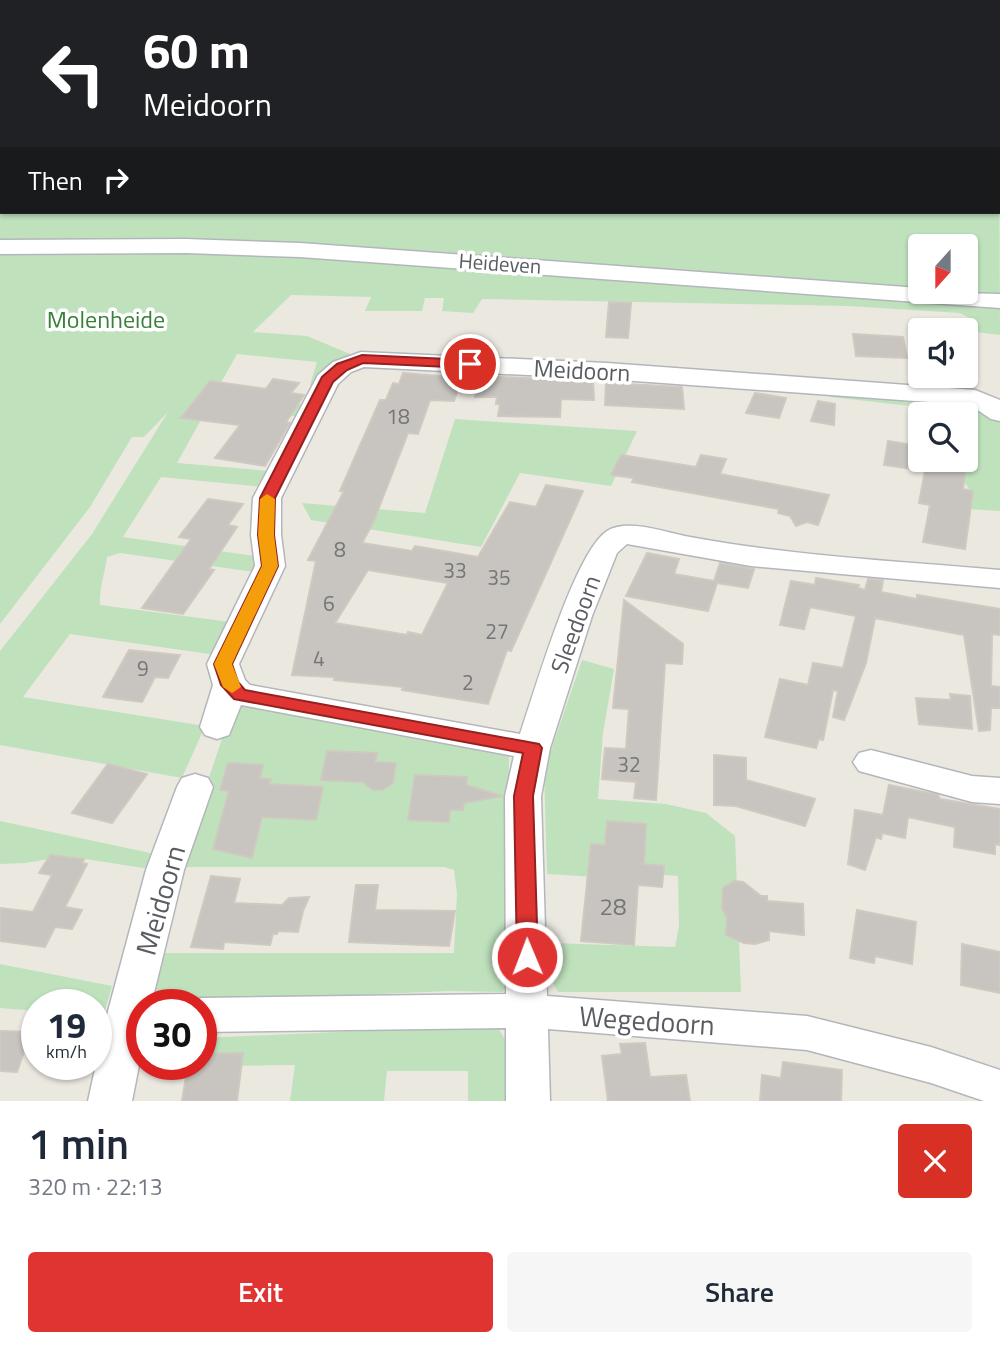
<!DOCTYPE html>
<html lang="en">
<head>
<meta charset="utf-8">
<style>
  body { margin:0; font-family:"Titillium Web",sans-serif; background:#f6f6f7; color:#1f2937; height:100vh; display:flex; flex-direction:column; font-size:26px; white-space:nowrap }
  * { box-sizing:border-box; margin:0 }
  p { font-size:23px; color:#747a83 }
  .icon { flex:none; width:38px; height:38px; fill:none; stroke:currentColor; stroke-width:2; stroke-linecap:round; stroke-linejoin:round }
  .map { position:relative; height:1101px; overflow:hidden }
  .side { display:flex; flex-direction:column; background:#fff; flex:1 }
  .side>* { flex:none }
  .banner { position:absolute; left:0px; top:0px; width:1001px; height:214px; box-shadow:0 2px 5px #0004; background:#202124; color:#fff; overflow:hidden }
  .needle { width:46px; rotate:201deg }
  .tools { position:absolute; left:908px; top:234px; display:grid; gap:14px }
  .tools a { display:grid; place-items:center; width:70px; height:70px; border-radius:7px; background:#fff; box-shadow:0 2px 5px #0004; font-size:35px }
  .speed { position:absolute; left:21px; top:989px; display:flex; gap:14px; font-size:35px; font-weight:700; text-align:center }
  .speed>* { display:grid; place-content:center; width:91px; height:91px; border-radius:50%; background:#fff; box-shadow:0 2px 5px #0004; line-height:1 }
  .speed small { font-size:18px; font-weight:400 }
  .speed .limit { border:10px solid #d22; background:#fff; color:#111 }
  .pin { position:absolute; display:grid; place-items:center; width:60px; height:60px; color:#fff; margin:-30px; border:4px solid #fff; border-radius:50%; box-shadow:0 2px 7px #0007 }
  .me { position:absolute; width:77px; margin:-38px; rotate:359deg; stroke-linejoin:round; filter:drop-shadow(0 0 5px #0008) }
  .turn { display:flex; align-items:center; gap:24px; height:147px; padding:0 28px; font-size:32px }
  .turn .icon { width:91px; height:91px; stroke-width:2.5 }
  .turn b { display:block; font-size:49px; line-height:60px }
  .then { display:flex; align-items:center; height:66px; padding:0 28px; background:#0003; gap:14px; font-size:26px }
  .round { display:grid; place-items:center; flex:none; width:74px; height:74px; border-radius:7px; background:#f6f6f7 }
  .head { display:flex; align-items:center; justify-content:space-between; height:119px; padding:0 28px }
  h1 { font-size:42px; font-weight:600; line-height:52px }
  .primary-button { display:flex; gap:14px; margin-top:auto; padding:14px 28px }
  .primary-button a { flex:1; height:80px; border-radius:7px; background:#df3432; color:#fff; font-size:28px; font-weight:600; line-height:80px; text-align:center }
  .primary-button a+a { background:#f6f6f7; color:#1f2937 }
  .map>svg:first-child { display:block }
</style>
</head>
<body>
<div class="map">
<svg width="1000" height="1101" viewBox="0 0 1000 1101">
  <rect width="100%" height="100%" fill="#ebe8e0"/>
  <path fill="#bfe2bd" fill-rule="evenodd" d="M 0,0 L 582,2 L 2,2 L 2,212 L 999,212 L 999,124 L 1000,335 L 976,332 L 972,319 L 959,313 L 848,306 L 482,299 L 473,313 L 442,311 L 444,298 L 425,298 L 422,311 L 365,311 L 371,297 L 291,295 L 253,332 L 307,336 L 350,354 L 332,388 L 310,385 L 317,362 L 237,354 L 213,397 L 323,406 L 318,418 L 207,409 L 177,463 L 292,473 L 284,489 L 161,477 L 123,537 L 268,558 L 261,573 L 120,553 L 107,557 C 105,573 99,588 100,605 L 238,623 L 223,656 L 70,634 L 23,697 L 205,726 L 182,778 L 0,745 L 0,651 L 92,534 L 168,412 L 144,437 L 132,437 L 90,507 L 0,624 ZM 920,247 L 966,247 L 966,292 L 920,292 Z
    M 833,386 L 951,393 L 1000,415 L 1000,511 L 967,509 L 971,492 L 965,483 L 966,415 L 964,412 L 830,397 Z
    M 455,419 L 637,431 L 611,486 L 520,473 L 481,547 L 311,520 L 302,503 L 425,513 Z
    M 582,660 L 614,669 L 603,733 L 598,799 L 666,804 L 706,813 L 735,836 L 741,992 L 558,992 L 551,980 L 550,943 L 675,947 L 679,926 L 678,876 L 637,873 L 636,933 L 594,931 L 596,877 L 547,874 L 544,771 Z
    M 236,697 L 509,756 L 507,905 L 510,980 L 503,992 L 450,991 L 145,1004 L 140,998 L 154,953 L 454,953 L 457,893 L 454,870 L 444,867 L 179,867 Z
    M 0,821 L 155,854 L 150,869 L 65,856 L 26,863 L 0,864 Z
    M 0,964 L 112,986 L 101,1024 L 96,1023 L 96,1004 L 37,1004 L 37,1011 L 0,1008 Z
    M 496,1025 L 508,1044 L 509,1101 L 468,1101 L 468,1071 L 387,1071 L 384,1101 L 290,1101 L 295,1065 L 125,1067 L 142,1040 L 142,1064 L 201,1064 L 201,1038 Z"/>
  <path fill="#c8c4bf" stroke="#cfc9bf" stroke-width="2" fill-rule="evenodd" d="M 609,302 L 631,303 L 628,338 L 606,337 Z
    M 853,334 L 903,337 L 907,358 L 856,356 Z
    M 403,373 L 462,378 L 454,401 L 430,400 L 418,434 L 408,433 L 373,523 L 362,543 L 412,551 L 415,546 L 478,557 L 510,502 L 536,507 L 546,485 L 583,491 L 511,651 L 507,650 L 488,704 L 402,690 L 403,687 L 334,680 L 334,677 L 292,675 L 316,561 L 308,560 L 344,491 L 340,491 L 380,400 L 386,400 L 393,383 L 399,384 ZM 368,570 L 448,583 L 422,635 L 408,632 L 407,635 L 335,623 Z
    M 478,376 L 593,381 L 594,400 L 561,399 L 560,417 L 498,416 L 500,404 L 496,404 L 497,397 L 475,397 Z
    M 273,379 L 299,383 L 291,393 L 304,395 L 286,422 L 290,423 L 265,466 L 215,458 L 240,425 L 181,418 L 210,381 L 266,389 Z
    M 606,383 L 682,387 L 684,409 L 605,405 Z
    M 755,393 L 786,398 L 779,418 L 746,413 Z
    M 818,401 L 835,404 L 834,425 L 811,421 Z
    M 888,441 L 920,446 L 920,470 L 884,465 Z
    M 621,455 L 696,467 L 701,455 L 726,459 L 720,474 L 829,495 L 818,525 L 807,522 L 796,526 L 790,516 L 778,513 L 779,509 L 632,482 L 634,478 L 611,475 Z
    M 927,460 L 967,460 L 963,489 L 973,491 L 965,549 L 923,542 L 930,505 L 919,503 Z
    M 208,499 L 243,504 L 228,525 L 237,527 L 209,569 L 214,570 L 183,614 L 142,608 L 191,539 L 179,537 Z
    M 647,553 L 679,559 L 674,574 L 714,581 L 720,563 L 754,569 L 748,588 L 717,583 L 708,611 L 626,596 Z
    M 816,578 L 859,585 L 858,588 L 865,590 L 868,579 L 883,580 L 881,592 L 917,599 L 917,595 L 1000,609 L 1000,635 L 992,634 L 991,686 L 1000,687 L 1000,708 L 991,708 L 990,730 L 979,731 L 964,635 L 875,618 L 866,663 L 844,720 L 833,717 L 838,691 L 833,690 L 823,740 L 819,739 L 816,748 L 765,737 L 780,679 L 808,685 L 813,663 L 843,668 L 856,616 L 810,607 L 804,629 L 780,625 L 791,581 L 815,585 Z
    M 624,600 L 683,644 L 682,664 L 665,663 L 656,800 L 634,798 L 636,782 L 602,779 L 605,748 L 626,749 L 629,709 L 613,708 Z
    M 129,650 L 180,655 L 168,678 L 155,677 L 142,702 L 103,697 Z
    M 950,694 L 970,696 L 972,729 L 919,724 L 916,698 L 951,700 Z
    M 327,751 L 377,753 L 375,762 L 396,763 L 393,783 L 382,790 L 373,790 L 363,782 L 321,780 Z
    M 714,755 L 746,758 L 746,780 L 815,799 L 805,826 L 736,806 L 714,805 Z
    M 228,763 L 263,765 L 260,778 L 271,779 L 269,784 L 323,787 L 316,820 L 262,817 L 252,858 L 213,849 L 229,791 L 220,790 Z
    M 108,764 L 147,774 L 112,823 L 72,813 Z
    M 415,775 L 467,777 L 466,785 L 502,796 L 464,803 L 463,810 L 450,810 L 449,822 L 408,820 Z
    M 889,785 L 938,795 L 940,799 L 1000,809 L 1000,845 L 995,844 L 995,854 L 954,847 L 955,827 L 908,817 L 905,838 L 882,833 L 881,839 L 876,837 L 865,870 L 848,864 L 855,810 L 883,815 Z
    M 607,821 L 646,824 L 644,864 L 664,866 L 662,887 L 638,885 L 634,945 L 581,941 L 591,844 L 605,845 Z
    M 50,855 L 84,859 L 82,863 L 87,864 L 65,907 L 82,910 L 72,929 L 55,927 L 45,947 L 0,941 L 0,908 L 33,912 L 52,875 L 39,873 Z
    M 211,876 L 240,879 L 234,903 L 282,905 L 289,898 L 309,897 L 303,911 L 298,932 L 278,931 L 277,934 L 273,934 L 270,945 L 224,942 L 223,949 L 191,947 Z
    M 734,881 L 743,882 L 761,896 L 767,896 L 767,901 L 803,904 L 804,935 L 769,931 L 769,940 L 755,944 L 744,943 L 726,935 L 727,918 L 722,908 L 723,888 Z
    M 356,885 L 378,885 L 375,910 L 455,911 L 449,946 L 349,942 Z
    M 857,910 L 916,922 L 912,964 L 875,956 L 874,963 L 850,958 Z
    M 962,944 L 1000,952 L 1000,993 L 961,985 Z
    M 0,1031 L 31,1032 L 17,1072 L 0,1071 Z
    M 645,1043 L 650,1077 L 686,1075 L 690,1101 L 608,1101 L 602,1056 L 622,1054 L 620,1044 Z
    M 243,1053 L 237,1101 L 182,1101 L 188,1064 L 201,1064 L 201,1054 Z
    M 783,1062 L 842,1070 L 841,1101 L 760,1101 L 762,1075 L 781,1078 Z"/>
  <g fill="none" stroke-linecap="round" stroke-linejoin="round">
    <g stroke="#b3b6ba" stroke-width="3">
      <path id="minor" d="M 646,0 L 674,0 L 675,2 L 647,2 Z
        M 697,0 L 715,0 L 696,2 Z
        M 755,0 L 777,0 L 778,2 L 756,2 Z
        M 830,0 L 848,0 L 829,2 Z
        M 880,0 L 897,0 L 879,2 Z
        M 999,47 L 1000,47 L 1000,57 L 999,57 Z
        M 999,86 L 1000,86 L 1000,96 L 999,96 Z
        M 186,239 L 300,243 L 920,288 L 920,292 L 1000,294 L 1000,308 L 300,257 L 186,253 L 0,254 L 0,240 Z
        M 361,352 L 607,363 L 975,390 L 1000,400 L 1000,421 L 991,419 L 970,405 L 607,379 L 364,367 L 351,372 L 338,384 L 281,498 L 281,535 L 285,566 L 239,664 L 245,680 L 250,685 L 520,734 C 535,691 574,553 607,531 C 628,518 667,533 690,537 C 792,556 896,561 1000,570 L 1000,588 L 751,566 L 627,544 L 617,553 L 592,616 L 550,748 L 541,796 L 547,996 L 807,1016 L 931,1047 L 1000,1070 L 1000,1101 L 984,1101 L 931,1083 L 807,1050 L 548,1029 L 550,1101 L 506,1101 L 506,1028 L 201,1032 L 201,1004 L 186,1004 L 201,998 L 506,994 L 505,796 L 514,756 L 241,705 L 229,735 L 217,739 L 205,735 L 200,727 L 213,685 L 207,664 L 255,566 L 251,535 L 253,498 L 318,375 L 333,362 Z
        M 871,750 L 972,776 L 1000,778 L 1000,804 L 972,802 L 859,771 L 853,762 L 859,753 Z
        M 195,774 L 208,778 L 213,787 L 184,870 L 152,1001 L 157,1004 L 142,1004 L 142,1050 L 132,1101 L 88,1101 L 107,1015 L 146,870 L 177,787 L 182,778 Z"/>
    </g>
    <use href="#minor" fill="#fff" fill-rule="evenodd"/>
  </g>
  <path fill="#df3432" stroke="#912220" stroke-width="2" d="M 362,355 L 470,360 L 477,364 L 470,368 L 363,363 L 347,370 L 333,382 L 275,498 L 274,535 L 278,566 L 232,664 L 238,682 L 245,690 L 539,744 L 542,748 L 533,796 L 538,957 L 535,963 L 527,966 L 520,963 L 517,957 L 514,796 L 523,753 L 234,699 L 221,685 L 214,664 L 262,566 L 258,535 L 260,498 L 322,377 L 337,364 Z"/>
  <path fill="#f59e0b" d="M 267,494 L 275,499 L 274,535 L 278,566 L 232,664 L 241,687 L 232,693 L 223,687 L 214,664 L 262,566 L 258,535 L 260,499 Z"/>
  <g text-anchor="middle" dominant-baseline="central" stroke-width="7" stroke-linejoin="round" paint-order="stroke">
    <g font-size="21" fill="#595c60" stroke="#fff">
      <text transform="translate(500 263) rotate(4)">Heideven</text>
    </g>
    <g font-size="21" fill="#757678">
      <text x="398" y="416">18</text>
      <text x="340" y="549">8</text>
      <text x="455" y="570">33</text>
      <text x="499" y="577">35</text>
      <text x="329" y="603">6</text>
      <text x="497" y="631">27</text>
      <text x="319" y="658">4</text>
      <text x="143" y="668">9</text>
      <text x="468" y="682">2</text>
      <text x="629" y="764">32</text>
    </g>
    <g font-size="24" fill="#398038" stroke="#fff">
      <text x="106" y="319">Molenheide</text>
    </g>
    <g font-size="24" fill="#595c60" stroke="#fff">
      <text transform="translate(582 370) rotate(3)">Meidoorn</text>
      <text transform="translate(575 624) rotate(-70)">Sleedoorn</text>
    </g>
    <g font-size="24" fill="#757678">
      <text x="613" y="906">28</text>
    </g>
    <g font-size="28" fill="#595c60" stroke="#fff">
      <text transform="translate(160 900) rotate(-74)">Meidoorn</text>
      <text transform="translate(647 1020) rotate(4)">Wegedoorn</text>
    </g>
  </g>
</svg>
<div class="tools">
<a><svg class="needle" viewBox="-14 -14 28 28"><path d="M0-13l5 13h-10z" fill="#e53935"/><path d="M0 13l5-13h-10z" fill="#747a83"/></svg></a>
<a><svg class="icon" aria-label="sound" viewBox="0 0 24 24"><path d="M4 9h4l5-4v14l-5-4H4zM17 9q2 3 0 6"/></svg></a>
<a><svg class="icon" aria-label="search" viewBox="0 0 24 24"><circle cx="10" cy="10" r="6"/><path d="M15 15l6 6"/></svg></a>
</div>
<div class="speed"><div>19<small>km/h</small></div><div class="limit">30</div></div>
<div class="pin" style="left:470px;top:364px;background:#d93025"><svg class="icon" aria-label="arrive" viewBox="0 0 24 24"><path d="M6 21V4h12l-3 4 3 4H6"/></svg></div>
<svg class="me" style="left:527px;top:957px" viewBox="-20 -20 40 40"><circle r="17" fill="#df3432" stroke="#fff" stroke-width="3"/><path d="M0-11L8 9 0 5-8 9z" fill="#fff"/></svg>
<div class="banner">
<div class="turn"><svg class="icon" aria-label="left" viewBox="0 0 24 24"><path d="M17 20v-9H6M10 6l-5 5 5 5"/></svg><div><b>60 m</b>Meidoorn</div></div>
<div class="then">Then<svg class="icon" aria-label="right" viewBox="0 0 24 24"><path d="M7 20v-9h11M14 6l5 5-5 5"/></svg></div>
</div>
</div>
<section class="side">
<div class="head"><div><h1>1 min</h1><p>320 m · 22:13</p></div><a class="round" style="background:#d93025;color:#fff"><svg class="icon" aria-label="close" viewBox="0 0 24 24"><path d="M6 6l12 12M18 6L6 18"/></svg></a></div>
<div class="primary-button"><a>Exit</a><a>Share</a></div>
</section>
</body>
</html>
